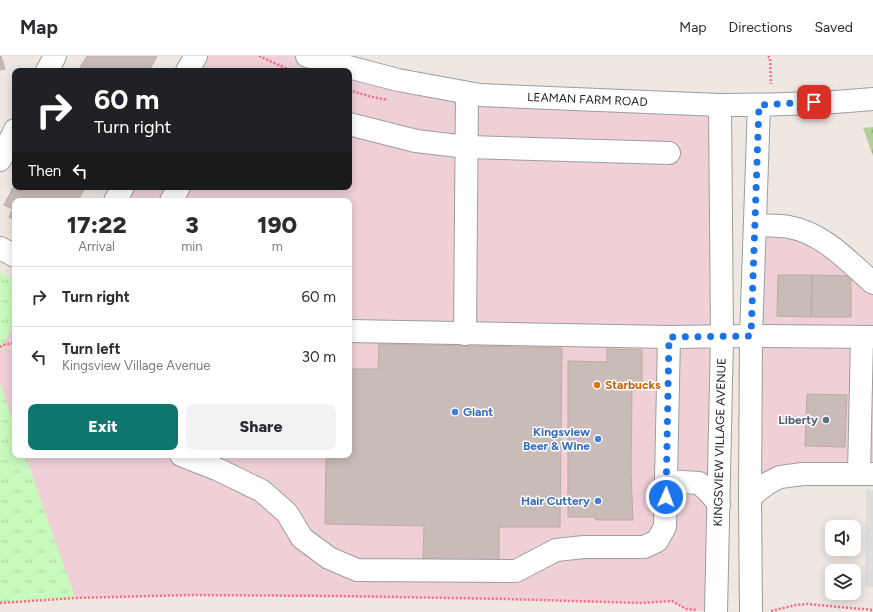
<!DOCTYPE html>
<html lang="en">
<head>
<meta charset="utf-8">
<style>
  body { margin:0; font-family:Figtree,sans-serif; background:#f2f2f3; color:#2b2b33; height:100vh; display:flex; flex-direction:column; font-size:15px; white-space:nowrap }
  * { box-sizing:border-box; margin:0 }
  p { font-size:13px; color:#7c7c81 }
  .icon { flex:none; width:22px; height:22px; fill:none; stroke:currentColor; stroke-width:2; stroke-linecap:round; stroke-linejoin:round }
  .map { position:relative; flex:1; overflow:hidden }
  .details { position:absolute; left:12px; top:142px; width:340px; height:260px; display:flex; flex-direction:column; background:#fff; border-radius:8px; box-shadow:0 2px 10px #0003 }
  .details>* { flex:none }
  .guide { position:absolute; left:12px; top:12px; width:340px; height:122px; border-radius:8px; box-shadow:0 2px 10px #0003; background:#202124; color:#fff; overflow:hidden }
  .fabs { position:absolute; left:825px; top:464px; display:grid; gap:8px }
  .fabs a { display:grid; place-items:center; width:36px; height:36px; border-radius:8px; background:#fff; box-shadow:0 2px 10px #0003; font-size:20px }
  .pin { position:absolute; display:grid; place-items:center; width:34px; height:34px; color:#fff; margin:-17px; border-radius:8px; box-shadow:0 2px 6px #0006 }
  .me { position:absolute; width:44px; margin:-22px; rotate:2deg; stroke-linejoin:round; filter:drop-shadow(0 0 3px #0008) }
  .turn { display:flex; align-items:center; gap:14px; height:84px; padding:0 16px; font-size:18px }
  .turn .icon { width:52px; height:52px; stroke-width:2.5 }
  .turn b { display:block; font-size:28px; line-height:34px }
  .then { display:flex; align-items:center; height:38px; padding:0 16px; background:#0003; gap:8px; font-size:15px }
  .eta { display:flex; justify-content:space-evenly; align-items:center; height:68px; text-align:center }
  .eta b { font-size:24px; font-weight:800; line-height:28px }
  .primary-button { display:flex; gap:8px; margin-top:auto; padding:8px 16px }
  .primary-button a { flex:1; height:46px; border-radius:8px; background:#0f766e; color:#fff; font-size:16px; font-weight:800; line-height:46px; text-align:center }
  .primary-button a+a { background:#f2f2f3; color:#2b2b33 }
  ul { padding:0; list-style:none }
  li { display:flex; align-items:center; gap:12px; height:60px; padding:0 16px; border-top:1px solid #e1e1e2 }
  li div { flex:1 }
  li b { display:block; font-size:15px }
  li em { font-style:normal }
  header { display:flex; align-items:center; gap:24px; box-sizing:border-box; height:56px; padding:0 20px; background:#fff; border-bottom:1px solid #e1e1e2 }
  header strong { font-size:19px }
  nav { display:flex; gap:22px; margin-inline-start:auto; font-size:14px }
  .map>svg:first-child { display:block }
</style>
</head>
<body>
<header>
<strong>Map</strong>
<nav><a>Map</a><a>Directions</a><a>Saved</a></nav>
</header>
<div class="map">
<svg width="873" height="556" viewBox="0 0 873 556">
  <defs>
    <pattern id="forest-firs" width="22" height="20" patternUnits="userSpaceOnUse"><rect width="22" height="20" fill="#b5cd96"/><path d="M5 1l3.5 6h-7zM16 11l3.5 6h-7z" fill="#9baf81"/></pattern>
    <pattern id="park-tufts" width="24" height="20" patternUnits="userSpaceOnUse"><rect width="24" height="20" fill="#c8f9bd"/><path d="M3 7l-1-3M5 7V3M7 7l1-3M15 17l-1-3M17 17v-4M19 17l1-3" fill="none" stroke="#abd5a2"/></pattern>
  </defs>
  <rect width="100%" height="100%" fill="#eee7e2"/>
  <path fill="#efd0d7" d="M 196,0 L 307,0 L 398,24 L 720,49 L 711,556 L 686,553 L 672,545 L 640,547 L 507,543 L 191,539 L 75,542 L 25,399 L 349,399 L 349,145 L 115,145 L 123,131 L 349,131 L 349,15 L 187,15 Z
    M 755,169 L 779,170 L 873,227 L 873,418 L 803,418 L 750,441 Z
    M 15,267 L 15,371 L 0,328 L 0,295 Z"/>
  <path fill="url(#forest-firs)" d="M 873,71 L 873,100 L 863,72 Z"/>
  <path fill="url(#park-tufts)" d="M 0,216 L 15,224 L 15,267 L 0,295 Z
    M 0,328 L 15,371 L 15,399 L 25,399 L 75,542 L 0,546 Z"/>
  <path fill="#dcdcdc" d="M 866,434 L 873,434 L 873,531 L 865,531 Z"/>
  <path fill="#c9bbb8" stroke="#bfa9a4" d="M 0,0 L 1,0 L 5,13 L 0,14 Z
    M 87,0 L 157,0 L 149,15 L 78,15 Z
    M 15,128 L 15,131 L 85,131 L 78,145 L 15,145 L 15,164 L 9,161 L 13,153 L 4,149 Z
    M 778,219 L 812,219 L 811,261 L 777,260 Z
    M 812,219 L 851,220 L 851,261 L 811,261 Z
    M 379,288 L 562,292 L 560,471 L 499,471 L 499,504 L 423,503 L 424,470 L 325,468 L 326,399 L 349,399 L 349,313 L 378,313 Z
    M 607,293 L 642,294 L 642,334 L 632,334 L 631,416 L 633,464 L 596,464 L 594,461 L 568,461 L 568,305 L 607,306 Z
    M 807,338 L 847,339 L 845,391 L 805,390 Z"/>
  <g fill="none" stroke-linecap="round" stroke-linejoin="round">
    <g stroke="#9d9d9d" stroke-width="24">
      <g id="minor">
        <path id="s1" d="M 307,0 L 398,24 L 480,39 L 720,49 C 771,49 822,48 873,43"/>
        <path d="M 47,15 L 55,0"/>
        <path d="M 187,15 L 196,0"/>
        <path d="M 349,68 L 416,85 L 467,91 L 669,97"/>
        <path d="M 0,104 L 15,74"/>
        <path d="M 115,145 L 123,131"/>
        <path d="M 171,145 L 179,131"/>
        <path d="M 755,169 C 766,170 778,169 789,171 C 823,177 848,205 873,227"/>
        <path d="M 0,192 L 15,200"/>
        <path d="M 349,275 L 669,281 L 751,280 L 873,281"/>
        <path d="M 465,278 L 467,37"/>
        <path d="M 181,399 L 219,414 L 262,435 L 287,457 L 302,482 L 329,502 L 357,514 L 516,515 L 556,494 L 584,491 L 644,491 L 657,485 L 665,471 L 669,281"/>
        <path d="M 859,418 L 862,281"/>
        <path d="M 666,425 L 699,427 L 708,435 L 719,448"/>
        <path d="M 750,441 L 768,427 L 780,421 L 803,418 L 873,418"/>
        <path id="s2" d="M 716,556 L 722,281 L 720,49"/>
        <path d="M 751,556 L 750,441 L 751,280 L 759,49"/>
      </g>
    </g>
    <path stroke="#fa677e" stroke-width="2.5" stroke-dasharray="2 2" stroke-linecap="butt" d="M 259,0 L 292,15
      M 768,0 L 770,2 L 771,28
      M 349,34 L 372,41 L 388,44
      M 0,291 L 3,289 L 15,287
      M 0,547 L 75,542 L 191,539 L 335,540 L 507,543 L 640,547 L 672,545 L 686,553 L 697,554
      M 771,555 L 796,549 L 807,548 L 873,554"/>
    <use href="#minor" stroke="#fff" stroke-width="22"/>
  </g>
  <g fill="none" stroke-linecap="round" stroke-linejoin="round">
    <path stroke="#1a73e8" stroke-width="7" stroke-dasharray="0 12.6" d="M 666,441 L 669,281 L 751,280 L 759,49 L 814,46"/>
  </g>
  <circle fill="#e8710a" stroke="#fff" stroke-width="1.5" cx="597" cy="329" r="4"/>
  <g fill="#3f7fe0" stroke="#fff" stroke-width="1.5">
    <circle cx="455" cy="356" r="4"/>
    <circle cx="598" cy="383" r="4"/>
    <circle cx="598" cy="445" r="4"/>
  </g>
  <circle fill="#5c6f8a" stroke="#fff" stroke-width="1.5" cx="826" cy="364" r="4"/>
  <g text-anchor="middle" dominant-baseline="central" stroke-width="3" stroke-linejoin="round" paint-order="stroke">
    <g font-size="12" fill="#1c1c1c" stroke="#fff">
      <text stroke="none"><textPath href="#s1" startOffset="285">LEAMAN FARM ROAD</textPath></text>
      <text stroke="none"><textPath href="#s2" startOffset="170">KINGSVIEW VILLAGE AVENUE</textPath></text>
    </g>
    <g font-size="12" font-weight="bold" fill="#c56008" stroke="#fff" text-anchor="start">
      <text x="605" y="329">Starbucks</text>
    </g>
    <g font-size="12" font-weight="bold" fill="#366cbe" stroke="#fff" text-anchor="end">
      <text x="463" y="356" text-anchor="start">Giant</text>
      <text x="590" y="376">Kingsview<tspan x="590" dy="14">Beer &amp; Wine</tspan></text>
      <text x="590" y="445">Hair Cuttery</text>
    </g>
    <g font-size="12" font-weight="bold" fill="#4e5e75" stroke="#fff" text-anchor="end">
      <text x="818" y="364">Liberty</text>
    </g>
  </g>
</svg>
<div class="fabs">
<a><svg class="icon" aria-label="sound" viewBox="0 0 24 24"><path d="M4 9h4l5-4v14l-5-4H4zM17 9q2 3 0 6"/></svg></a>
<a><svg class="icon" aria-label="layers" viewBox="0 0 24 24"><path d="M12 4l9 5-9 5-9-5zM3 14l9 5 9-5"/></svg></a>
</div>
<div class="pin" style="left:814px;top:46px;background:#d93025"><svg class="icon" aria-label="arrive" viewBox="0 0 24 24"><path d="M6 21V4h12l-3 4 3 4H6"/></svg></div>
<svg class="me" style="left:666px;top:441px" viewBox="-20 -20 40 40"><circle r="17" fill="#1a73e8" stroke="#fff" stroke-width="3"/><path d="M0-11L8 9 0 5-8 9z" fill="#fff"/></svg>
<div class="guide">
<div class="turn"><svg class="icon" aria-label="right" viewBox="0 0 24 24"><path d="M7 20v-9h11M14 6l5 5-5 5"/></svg><div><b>60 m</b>Turn right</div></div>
<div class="then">Then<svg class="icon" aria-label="left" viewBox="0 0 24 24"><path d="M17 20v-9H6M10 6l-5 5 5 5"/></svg></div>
</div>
<section class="details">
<div class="eta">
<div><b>17:22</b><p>Arrival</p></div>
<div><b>3</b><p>min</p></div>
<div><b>190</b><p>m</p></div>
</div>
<ul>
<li><svg class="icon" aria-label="right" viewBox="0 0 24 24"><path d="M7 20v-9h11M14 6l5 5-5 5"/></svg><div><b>Turn right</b></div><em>60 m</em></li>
<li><svg class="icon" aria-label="left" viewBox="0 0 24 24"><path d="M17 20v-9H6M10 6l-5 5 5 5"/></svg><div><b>Turn left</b><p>Kingsview Village Avenue</p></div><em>30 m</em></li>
</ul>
<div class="primary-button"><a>Exit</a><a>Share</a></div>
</section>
</div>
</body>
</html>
